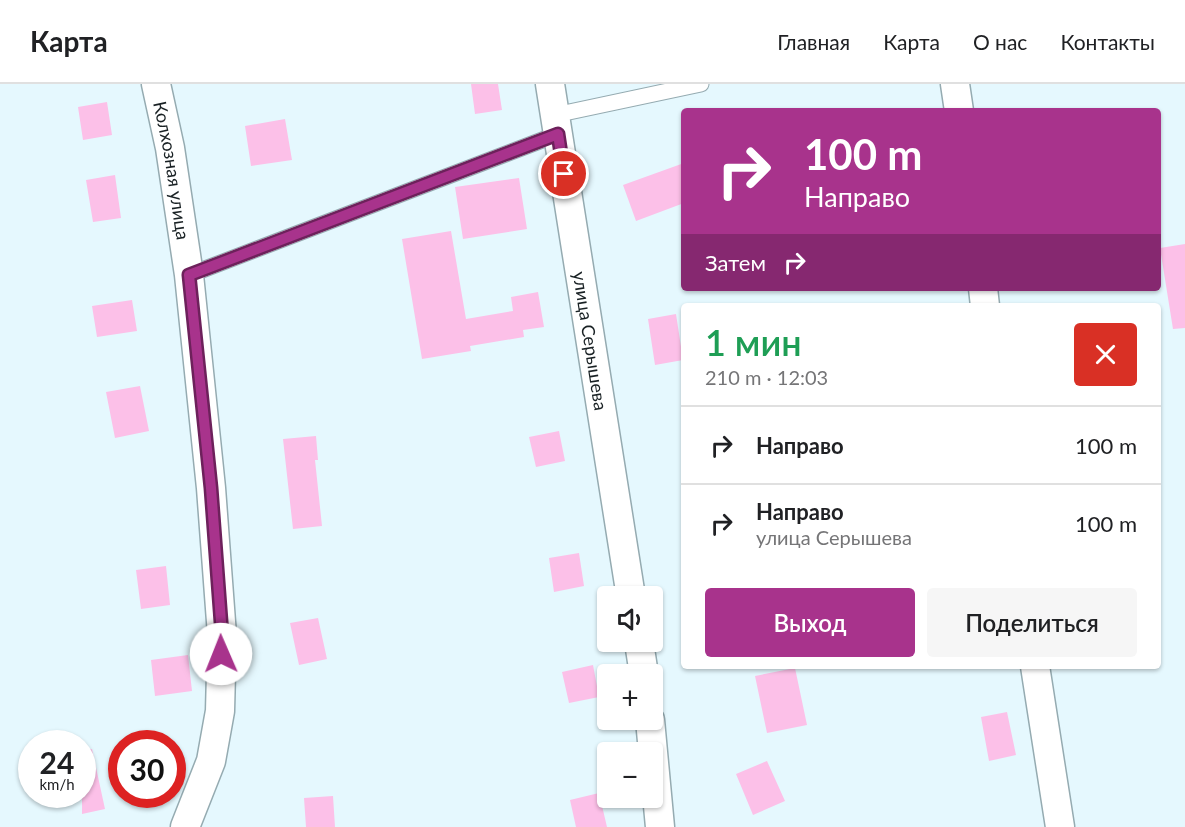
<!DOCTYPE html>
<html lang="ru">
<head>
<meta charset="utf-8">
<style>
  body { margin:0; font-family:Lato,sans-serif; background:#f6f6f6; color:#202124; height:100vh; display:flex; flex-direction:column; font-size:22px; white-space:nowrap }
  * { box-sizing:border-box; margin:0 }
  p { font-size:20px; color:#757577 }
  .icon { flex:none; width:33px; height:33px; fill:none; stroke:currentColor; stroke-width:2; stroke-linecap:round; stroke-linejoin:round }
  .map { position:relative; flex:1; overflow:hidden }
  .sheet { position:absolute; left:681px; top:219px; width:480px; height:366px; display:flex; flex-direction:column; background:#fff; border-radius:6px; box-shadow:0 2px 4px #0004 }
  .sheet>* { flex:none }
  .top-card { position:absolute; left:681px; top:24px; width:480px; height:183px; border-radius:6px; box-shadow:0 2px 4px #0004; background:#a8338c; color:#fff; overflow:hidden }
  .tools { position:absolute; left:597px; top:502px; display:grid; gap:12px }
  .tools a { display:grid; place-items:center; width:66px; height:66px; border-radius:6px; background:#fff; box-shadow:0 2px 4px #0004; font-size:30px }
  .speed { position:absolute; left:18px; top:646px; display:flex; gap:12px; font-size:30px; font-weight:700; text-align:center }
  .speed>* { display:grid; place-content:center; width:78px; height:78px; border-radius:50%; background:#fff; box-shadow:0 2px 4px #0004; line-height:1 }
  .speed small { font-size:15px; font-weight:400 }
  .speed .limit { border:9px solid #d22; background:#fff; color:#111 }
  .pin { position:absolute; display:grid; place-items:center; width:51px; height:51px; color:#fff; margin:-26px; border:3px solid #fff; border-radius:50%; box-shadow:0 2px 6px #0007 }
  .me { position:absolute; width:66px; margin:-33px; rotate:359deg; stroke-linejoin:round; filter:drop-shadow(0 0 4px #0008) }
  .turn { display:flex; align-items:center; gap:21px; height:126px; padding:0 24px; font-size:27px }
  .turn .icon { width:78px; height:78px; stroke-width:2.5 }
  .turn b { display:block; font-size:42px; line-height:51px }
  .then { display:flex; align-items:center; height:57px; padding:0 24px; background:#0003; gap:12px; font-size:22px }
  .round { display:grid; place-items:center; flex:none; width:63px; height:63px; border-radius:6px; background:#f6f6f6 }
  .summary { display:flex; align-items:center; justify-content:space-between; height:102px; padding:0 24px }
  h1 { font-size:36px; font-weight:600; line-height:45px; color:#1e9e55 }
  .cta { display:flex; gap:12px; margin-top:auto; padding:12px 24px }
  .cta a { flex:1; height:69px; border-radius:6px; background:#a8338c; color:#fff; font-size:24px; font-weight:600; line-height:69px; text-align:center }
  .cta a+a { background:#f6f6f6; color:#202124 }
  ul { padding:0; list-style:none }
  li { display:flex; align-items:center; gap:18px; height:78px; padding:0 24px; border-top:2px solid #e0e0e0 }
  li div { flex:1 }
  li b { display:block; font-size:22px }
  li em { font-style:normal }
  header { display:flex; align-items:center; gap:36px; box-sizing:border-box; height:84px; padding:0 30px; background:#fff; border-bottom:2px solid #e0e0e0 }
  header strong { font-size:28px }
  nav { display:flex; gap:33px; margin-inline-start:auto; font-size:21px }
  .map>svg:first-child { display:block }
</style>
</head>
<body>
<header>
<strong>Карта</strong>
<nav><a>Главная</a><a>Карта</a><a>О нас</a><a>Контакты</a></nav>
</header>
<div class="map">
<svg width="1185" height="743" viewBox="0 0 1185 743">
  <rect width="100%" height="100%" fill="#e5f8fe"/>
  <path fill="#fcc0e8" d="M 471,0 L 498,0 L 502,26 L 475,30 Z
    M 107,18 L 112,51 L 83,56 L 78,23 Z
    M 285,35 L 292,76 L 251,82 L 245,42 Z
    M 684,79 L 684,119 L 636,137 L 623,101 Z
    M 115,91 L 121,134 L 93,138 L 86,96 Z
    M 519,94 L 527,145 L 463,155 L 455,103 Z
    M 451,147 L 466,235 L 513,227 L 511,213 L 538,208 L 544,243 L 523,246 L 524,253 L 470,262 L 471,267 L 422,275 L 402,155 Z
    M 1185,160 L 1185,244 L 1173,245 L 1160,164 Z
    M 132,216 L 137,247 L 97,253 L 92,222 Z
    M 676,230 L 683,276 L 655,281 L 648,235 Z
    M 140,302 L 149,347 L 115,354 L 106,308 Z
    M 559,347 L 565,377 L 536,383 L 529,353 Z
    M 316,352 L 318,376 L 315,376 L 322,442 L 293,445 L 283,355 Z
    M 579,469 L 584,502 L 554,508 L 549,474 Z
    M 166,482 L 170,521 L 141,525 L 136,486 Z
    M 318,534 L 327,575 L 299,581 L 290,539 Z
    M 188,571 L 192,607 L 155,612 L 151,576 Z
    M 593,581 L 599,613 L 569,619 L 562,588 Z
    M 795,584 L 807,641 L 767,649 L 755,592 Z
    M 1007,628 L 1016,671 L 989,677 L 981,633 Z
    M 92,665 L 105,725 L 82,730 L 82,666 Z
    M 767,677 L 785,717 L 753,731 L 736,690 Z
    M 599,709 L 607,743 L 576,743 L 570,716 Z
    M 333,712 L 335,743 L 306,743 L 304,714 Z"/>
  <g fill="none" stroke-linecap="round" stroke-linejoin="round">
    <g stroke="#95abb1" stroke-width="17">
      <path id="lane" d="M 555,31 L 701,0
        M 189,191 L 558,50"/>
    </g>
    <g stroke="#95abb1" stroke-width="31">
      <g id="street">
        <path id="s1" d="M 156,0 L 170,64 L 189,191 L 211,404 L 222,551 L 220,627 L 211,677 L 185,743"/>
        <path id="s2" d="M 550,0 L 631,513"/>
        <path d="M 955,0 L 959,27"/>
        <path d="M 983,204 L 985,222"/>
        <path d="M 639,558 L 644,591"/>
        <path d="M 1035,582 L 1060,743"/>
        <path d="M 650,636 L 660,743"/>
      </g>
    </g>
    <use href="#lane" stroke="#fff" stroke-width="15"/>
    <use href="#street" stroke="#fff" stroke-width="28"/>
  </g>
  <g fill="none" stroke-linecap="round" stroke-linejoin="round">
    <g stroke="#6d215b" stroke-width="15">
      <path id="route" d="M 221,570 L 222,551 L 211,404 L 189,191 L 558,50 L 564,90"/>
    </g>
    <use href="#route" stroke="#a8338c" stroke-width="10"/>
  </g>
  <g text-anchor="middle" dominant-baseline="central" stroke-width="5" stroke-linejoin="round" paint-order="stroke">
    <g font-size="18" fill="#192124" stroke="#fff">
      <text stroke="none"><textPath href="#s1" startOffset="88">Колхозная улица</textPath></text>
      <text stroke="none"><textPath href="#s2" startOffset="260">улица Серышева</textPath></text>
    </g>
  </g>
</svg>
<div class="tools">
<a><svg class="icon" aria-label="sound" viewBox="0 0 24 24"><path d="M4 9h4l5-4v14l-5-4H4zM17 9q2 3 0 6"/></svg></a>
<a>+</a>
<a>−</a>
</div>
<div class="speed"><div>24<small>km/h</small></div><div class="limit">30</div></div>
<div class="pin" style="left:564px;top:90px;background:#d93025"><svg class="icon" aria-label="arrive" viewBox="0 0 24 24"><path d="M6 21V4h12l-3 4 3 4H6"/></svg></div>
<svg class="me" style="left:221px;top:570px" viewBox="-20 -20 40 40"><circle r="19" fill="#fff"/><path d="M0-13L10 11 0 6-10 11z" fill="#a8338c"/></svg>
<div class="top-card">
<div class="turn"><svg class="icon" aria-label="right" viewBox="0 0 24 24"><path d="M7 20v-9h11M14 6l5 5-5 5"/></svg><div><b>100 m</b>Направо</div></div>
<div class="then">Затем<svg class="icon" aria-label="right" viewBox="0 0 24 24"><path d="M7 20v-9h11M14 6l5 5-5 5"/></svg></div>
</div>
<section class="sheet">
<div class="summary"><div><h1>1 мин</h1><p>210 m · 12:03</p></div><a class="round" style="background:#d93025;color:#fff"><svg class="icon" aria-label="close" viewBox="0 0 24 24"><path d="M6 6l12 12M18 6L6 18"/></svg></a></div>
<ul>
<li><svg class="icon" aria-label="right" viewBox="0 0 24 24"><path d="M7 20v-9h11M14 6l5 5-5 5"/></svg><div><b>Направо</b></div><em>100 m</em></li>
<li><svg class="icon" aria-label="right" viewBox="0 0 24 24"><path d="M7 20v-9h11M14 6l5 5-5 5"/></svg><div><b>Направо</b><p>улица Серышева</p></div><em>100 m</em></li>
</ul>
<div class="cta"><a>Выход</a><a>Поделиться</a></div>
</section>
</div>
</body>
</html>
